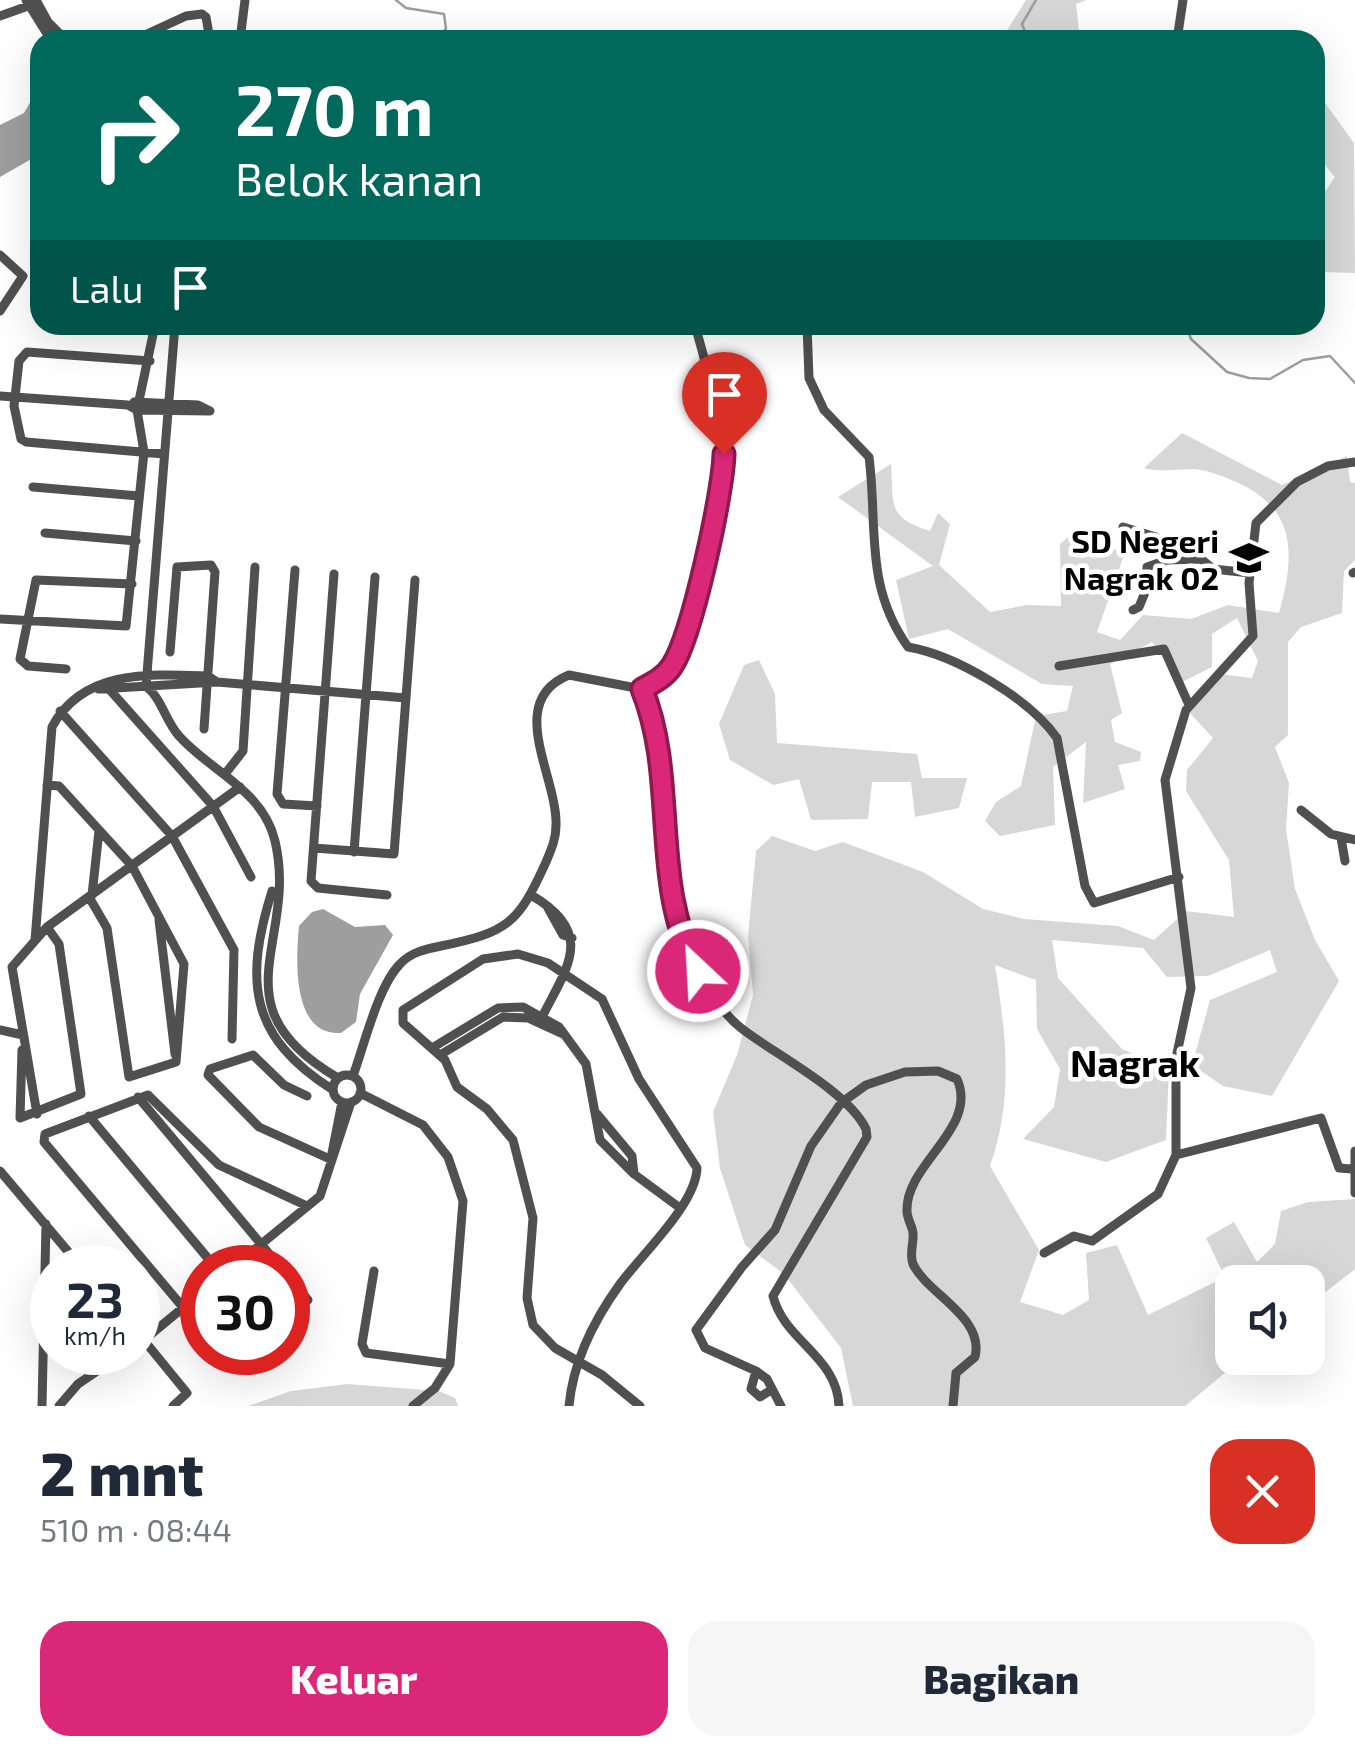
<!DOCTYPE html>
<html lang="id">
<head>
<meta charset="utf-8">
<style>
  body { margin:0; font-family:"Exo 2",sans-serif; background:#f6f6f7; color:#1f2937; height:100vh; display:flex; flex-direction:column; font-size:38px; white-space:nowrap }
  * { box-sizing:border-box; margin:0 }
  p { font-size:32px; color:#747a83 }
  .icon { flex:none; width:55px; height:55px; fill:none; stroke:currentColor; stroke-width:2; stroke-linecap:round; stroke-linejoin:round }
  .map { position:relative; height:1406px; overflow:hidden }
  .drawer { display:flex; flex-direction:column; background:#fff; flex:1 }
  .drawer>* { flex:none }
  .guide { position:absolute; left:30px; top:30px; width:1295px; height:305px; border-radius:30px; box-shadow:0 10px 40px #0002; background:#00695c; color:#fff; overflow:hidden }
  .buttons { position:absolute; left:1215px; top:1265px; display:grid; gap:20px }
  .buttons a { display:grid; place-items:center; width:110px; height:110px; border-radius:20px; background:#fff; box-shadow:0 10px 40px #0002; font-size:50px }
  .speed { position:absolute; left:30px; top:1245px; display:flex; gap:20px; font-size:50px; font-weight:700; text-align:center }
  .speed>* { display:grid; place-content:center; width:130px; height:130px; border-radius:50%; background:#fff; box-shadow:0 10px 40px #0002; line-height:1 }
  .speed small { font-size:25px; font-weight:400 }
  .speed .limit { border:15px solid #d22; background:#fff; color:#111 }
  .pin { position:absolute; display:grid; place-items:center; width:85px; height:85px; color:#fff; margin:-102px -42px; border-radius:50% 50% 50% 0; rotate:-45deg; box-shadow:0 0 10px #0007 }
  .pin .icon { rotate:45deg }
  .me { position:absolute; width:110px; margin:-55px; rotate:335deg; stroke-linejoin:round; filter:drop-shadow(0 0 8px #0008) }
  .turn { display:flex; align-items:center; gap:35px; height:210px; padding:0 40px; font-size:45px }
  .turn .icon { width:130px; height:130px; stroke-width:2.5 }
  .turn b { display:block; font-size:70px; line-height:85px }
  .then { display:flex; align-items:center; height:95px; padding:0 40px; background:#0003; gap:20px; font-size:38px }
  .round { display:grid; place-items:center; flex:none; width:105px; height:105px; border-radius:30px; background:#f6f6f7 }
  .head { display:flex; align-items:center; justify-content:space-between; height:170px; padding:0 40px }
  h1 { font-size:60px; font-weight:800; line-height:75px }
  .button { display:flex; gap:20px; margin-top:auto; padding:20px 40px }
  .button a { flex:1; height:115px; border-radius:30px; background:#db2777; color:#fff; font-size:40px; font-weight:800; line-height:115px; text-align:center }
  .button a+a { background:#f6f6f7; color:#1f2937 }
  .map>svg:first-child { display:block }
</style>
</head>
<body>
<div class="map">
<svg width="1355" height="1406" viewBox="0 0 1355 1406">
  <rect width="100%" height="100%" fill="#fff"/>
  <path fill="#d7d7d7" d="M 1026,0 L 1087,0 L 1076,4 L 1080,40 L 1001,40 Z
    M 1315,89 L 1354,143 L 1355,273 L 1322,272 L 1315,262 L 1315,206 L 1335,177 L 1315,153 Z
    M 1182,433 L 1282,485 L 1347,456 L 1350,482 L 1355,483 L 1355,560 L 1344,571 L 1342,613 L 1301,627 L 1288,642 L 1288,735 L 1275,747 L 1289,783 L 1286,829 L 1295,889 L 1315,940 L 1339,981 L 1272,1096 L 1223,1086 L 1192,1065 L 1210,1000 L 1277,972 L 1270,950 L 1208,976 L 1167,977 L 1143,948 L 1052,940 L 1058,978 L 1122,1049 L 1169,1070 L 1166,1140 L 1106,1162 L 1023,1139 L 1054,1107 L 1060,1069 L 1037,1029 L 1036,980 L 995,965 C 1006,1035 1014,1098 990,1166 L 1039,1250 L 1020,1302 L 1063,1315 L 1089,1300 L 1086,1253 L 1117,1245 L 1148,1315 L 1225,1277 L 1206,1238 L 1234,1222 L 1257,1262 L 1275,1244 L 1281,1211 L 1308,1202 L 1355,1199 L 1355,1269 L 1308,1306 L 1308,1282 L 1232,1282 L 1232,1358 L 1243,1358 L 1185,1406 L 853,1406 L 841,1348 L 784,1274 L 745,1245 L 720,1168 L 713,1112 L 737,1055 L 753,995 L 748,936 L 756,851 L 772,836 L 815,851 L 843,842 L 923,872 L 983,909 L 1024,919 L 1118,926 L 1154,940 L 1186,911 L 1234,917 L 1229,860 L 1186,791 L 1187,770 L 1213,738 L 1188,711 L 1185,703 L 1219,674 L 1252,678 L 1258,661 L 1237,618 L 1212,634 L 1212,667 L 1182,682 L 1152,642 L 1110,664 L 1122,713 L 1111,720 L 1115,742 L 1141,752 L 1140,761 L 1118,765 L 1125,789 L 1083,803 L 1086,742 L 1053,767 L 1055,825 L 1000,836 L 985,821 L 996,802 L 1021,786 L 1036,716 L 1067,711 L 1073,686 L 1042,684 L 948,629 L 909,639 L 896,580 L 933,566 L 838,497 L 891,464 C 894,505 886,517 930,531 L 938,513 L 950,524 L 939,565 L 990,612 L 1027,605 L 1061,606 L 1060,544 L 1079,528 L 1124,555 L 1097,632 L 1120,640 L 1143,615 L 1191,619 L 1228,605 L 1279,613 C 1301,536 1289,495 1206,471 C 1186,466 1165,474 1144,468 Z
    M 759,660 L 775,694 L 777,743 L 917,754 L 922,778 L 967,778 L 959,808 L 915,817 L 911,782 L 872,782 L 868,819 L 811,820 L 799,779 L 773,785 L 730,760 L 719,724 L 744,665 Z
    M 347,1384 L 439,1391 L 455,1398 L 458,1406 L 248,1406 L 291,1391 Z"/>
  <path fill="#9e9e9e" d="M 40,85 L 40,154 L 0,177 L 0,125 L 24,113 Z
    M 323,909 L 355,927 L 385,925 L 393,935 L 360,994 L 356,1022 L 341,1033 C 291,1036 296,959 299,926 L 312,912 Z"/>
  <g fill="none" stroke-linecap="round" stroke-linejoin="round">
    <path stroke="#9e9e9e" stroke-width="2.5" d="M 396,0 L 406,8 L 444,14 L 446,29 L 431,40
      M 1028,40 L 1022,24 L 1036,0
      M 1186,325 L 1191,339 L 1227,372 L 1249,378 L 1270,379 L 1303,360 L 1330,356 L 1355,383"/>
    <path stroke="#505050" stroke-width="9" d="M 26,0 L 51,40
      M 36,0 L 48,22 L 66,40
      M 0,16 L 28,6
      M 134,40 L 186,16 L 202,14 L 206,17 L 210,40
      M 240,40 L 245,0
      M 1177,40 L 1183,0
      M 0,255 L 23,276 L 0,311
      M 175,325 L 146,686 C 162,699 165,720 179,736 C 210,771 263,790 275,841 C 299,942 213,1005 338,1078
      M 807,325 L 809,378 L 824,410 L 869,457 C 878,527 864,585 908,647 C 955,655 1029,698 1057,738 L 1085,886 L 1094,903 L 1179,877
      M 150,361 L 27,352 L 19,361 L 14,406 L 21,439 L 26,442 L 164,454
      M 0,396 L 128,405 L 137,410 L 210,411
      M 134,402 L 198,405 L 210,411
      M 33,487 L 139,496
      M 1123,527 L 1156,537 L 1167,560 L 1201,559 L 1213,569 L 1250,573
      M 45,533 L 136,541
      M 295,570 L 277,794 L 283,804 L 317,806
      M 1353,573 L 1355,572
      M 334,574 L 311,881 L 318,888 L 387,895
      M 1133,610 L 1139,607 L 1146,590 L 1147,567 L 1167,560
      M 0,619 L 126,626 L 144,452 L 137,410 L 155,325
      M 170,652 L 177,567 L 211,565 L 215,572 L 204,729
      M 1059,666 L 1164,649 L 1189,705
      M 66,669 L 28,666 L 20,659 L 36,580 L 132,584
      M 98,689 L 217,682 L 406,698
      M 109,689 L 213,806 L 251,877
      M 641,689 C 678,777 647,882 695,967 C 707,988 722,1013 741,1028 C 774,1054 848,1091 866,1129 L 867,1137 L 773,1296 C 784,1341 837,1356 839,1406
      M 60,711 L 172,836 L 234,950 L 232,1039
      M 225,774 L 243,751 L 255,567
      M 47,785 L 59,786 L 132,866 L 184,964 L 176,1062
      M 1301,810 L 1331,834 L 1355,840
      M 1341,838 L 1345,861
      M 314,848 L 394,854 L 415,580
      M 354,852 L 375,577
      M 272,891 C 244,981 249,1037 333,1090
      M 92,895 L 99,831
      M 531,895 C 598,934 566,968 539,1023
      M 89,897 L 107,928 L 129,1077 L 176,1062
      M 548,908 L 563,935 L 572,938
      M 159,920 L 175,1054
      M 35,940 L 52,727 C 83,669 150,674 208,676 L 217,682
      M 0,1030 L 23,1035
      M 432,1048 L 498,1008 L 523,1007 L 559,1027 L 586,1064 L 600,1140 L 634,1174 L 680,1208
      M 22,1050 L 20,1118 L 81,1094 L 59,944 L 47,927
      M 440,1055 L 503,1017 L 528,1018 L 565,1035
      M333 1089a14 14 0 1 1 28 0a14 14 0 1 1-28 0Z
      M 353,1076 C 364,1046 378,986 400,964 C 411,952 426,949 441,946 C 508,932 518,924 546,862 C 551,850 556,839 556,826 C 558,777 504,701 569,675 L 641,689 L 659,680 L 679,652 L 723,486 L 724,454 L 722,423 L 695,325
      M 360,1093 L 423,1125 L 448,1157 L 463,1201 L 450,1364 L 435,1388 L 413,1406
      M 307,1096 L 284,1085 L 253,1055 L 210,1069 L 208,1075 L 259,1127 L 332,1160
      M 138,1097 L 281,1268
      M 37,1114 L 12,967 L 47,927 L 240,787
      M 597,1114 L 632,1156 L 634,1174
      M 89,1116 L 216,1268
      M 1355,1151 L 1355,1193
      M 332,1153 L 342,1102
      M 1176,1155 L 1321,1118 L 1339,1168 L 1352,1169
      M 0,1171 L 82,1268
      M 1044,1253 L 1074,1236 L 1092,1241 L 1158,1194 L 1176,1155 L 1176,1058 L 1191,988 L 1165,780 L 1186,710 L 1253,636 L 1249,583 L 1256,523 L 1297,482 L 1328,466 L 1355,462
      M 232,1268 L 320,1196 L 351,1102
      M 374,1271 L 362,1344 L 366,1353 L 450,1364
      M 288,1275 L 308,1300
      M 202,1330 L 44,1142 L 45,1134 L 148,1095 L 219,1165 L 307,1206
      M 138,1333 L 187,1393 L 173,1406
      M 138,1345 L 202,1292
      M 221,1352 L 231,1364
      M 95,1371 L 96,1352
      M 756,1371 L 705,1348 L 696,1330 L 742,1267 L 775,1230 L 811,1146 L 841,1103 L 866,1085 L 905,1072 L 938,1071 L 957,1079 C 979,1128 905,1164 907,1211 C 907,1219 912,1225 913,1233 C 914,1243 909,1254 913,1264 C 927,1294 985,1317 975,1357 L 956,1373 L 953,1406
      M 771,1390 L 760,1397 L 751,1389 L 756,1371 L 767,1379 L 781,1406
      M 42,1406 L 46,1224
      M 59,1406 L 78,1384 L 125,1352
      M 569,1406 C 573,1362 594,1320 620,1284 C 642,1254 696,1204 697,1168 L 639,1079 L 602,999 L 548,963 L 518,954 L 483,959 L 403,1010 L 403,1023 L 445,1060 L 457,1087 L 487,1109 L 513,1140 L 533,1218 L 527,1298 L 533,1325 L 555,1348 L 602,1375 L 640,1406"/>
  </g>
  <g fill="none" stroke-linecap="round" stroke-linejoin="round">
    <g stroke="#8e194d" stroke-width="25">
      <path id="route" d="M 698,971 C 649,884 679,780 642,689 C 653,683 665,677 672,666 C 692,636 723,493 724,454"/>
    </g>
    <use href="#route" stroke="#db2777" stroke-width="18"/>
  </g>
  <defs>
    <g id="school-bare" transform="scale(3)"><path d="M0-5L7-2L0 1L-7-2ZM-4 1L0 2.5L4 1V4Q0 6-4 4Z" fill="#000" stroke="#fff" stroke-width="2.5" paint-order="stroke"/></g>
  </defs>
  <g fill-rule="evenodd">
    <use href="#school-bare" x="1249" y="558"/>
  </g>
  <g text-anchor="middle" dominant-baseline="central" stroke-width="9" stroke-linejoin="round" paint-order="stroke">
    <g font-size="32" font-weight="bold" fill="#000" stroke="#fff" text-anchor="end">
      <text x="1219" y="540">SD Negeri<tspan x="1219" dy="37">Nagrak 02</tspan></text>
    </g>
    <g font-size="38" font-weight="bold" fill="#000" stroke="#fff">
      <text x="1135" y="1062">Nagrak</text>
    </g>
  </g>
</svg>
<div class="buttons">
<a><svg class="icon" aria-label="sound" viewBox="0 0 24 24"><path d="M4 9h4l5-4v14l-5-4H4zM17 9q2 3 0 6"/></svg></a>
</div>
<div class="speed"><div>23<small>km/h</small></div><div class="limit">30</div></div>
<div class="pin" style="left:724px;top:454px;background:#d93025"><svg class="icon" aria-label="arrive" viewBox="0 0 24 24"><path d="M6 21V4h12l-3 4 3 4H6"/></svg></div>
<svg class="me" style="left:698px;top:971px" viewBox="-20 -20 40 40"><circle r="17" fill="#db2777" stroke="#fff" stroke-width="3"/><path d="M0-11L8 9 0 5-8 9z" fill="#fff"/></svg>
<div class="guide">
<div class="turn"><svg class="icon" aria-label="right" viewBox="0 0 24 24"><path d="M7 20v-9h11M14 6l5 5-5 5"/></svg><div><b>270 m</b>Belok kanan</div></div>
<div class="then">Lalu<svg class="icon" aria-label="arrive" viewBox="0 0 24 24"><path d="M6 21V4h12l-3 4 3 4H6"/></svg></div>
</div>
</div>
<section class="drawer">
<div class="head"><div><h1>2 mnt</h1><p>510 m · 08:44</p></div><a class="round" style="background:#d93025;color:#fff"><svg class="icon" aria-label="close" viewBox="0 0 24 24"><path d="M6 6l12 12M18 6L6 18"/></svg></a></div>
<div class="button"><a>Keluar</a><a>Bagikan</a></div>
</section>
</body>
</html>
